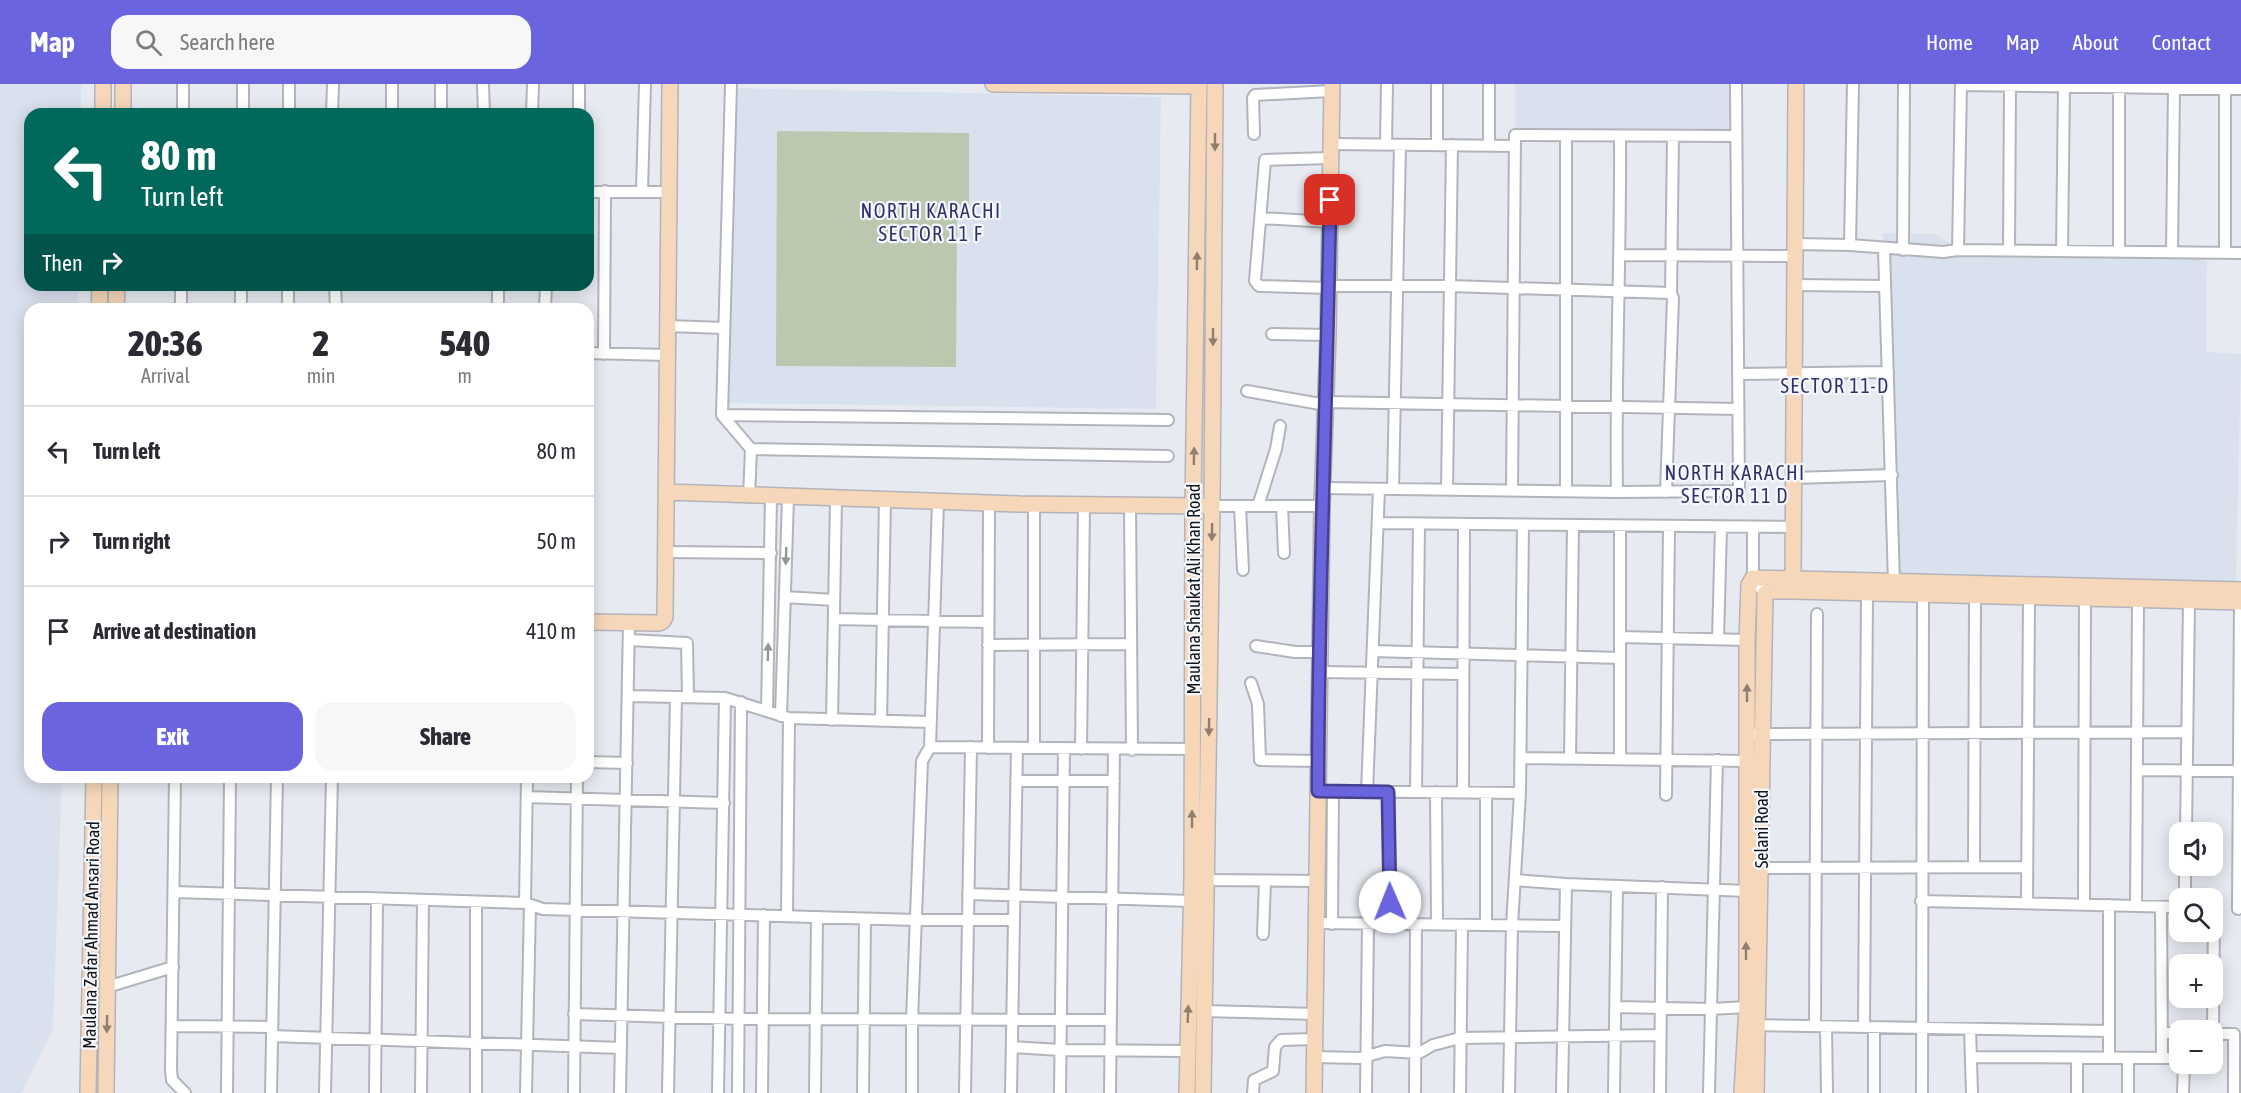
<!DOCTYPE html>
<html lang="en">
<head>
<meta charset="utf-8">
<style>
  body { margin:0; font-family:"Asap Condensed",sans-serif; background:#f7f7f7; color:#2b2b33; height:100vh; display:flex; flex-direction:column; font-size:22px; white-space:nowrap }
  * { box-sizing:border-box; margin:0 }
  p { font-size:20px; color:#7c7c81 }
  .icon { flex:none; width:33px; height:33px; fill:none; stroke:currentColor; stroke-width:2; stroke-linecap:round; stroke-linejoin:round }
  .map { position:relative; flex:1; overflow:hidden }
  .details { position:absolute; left:24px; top:219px; width:570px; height:480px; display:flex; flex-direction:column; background:#fff; border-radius:18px; box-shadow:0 3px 15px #0003 }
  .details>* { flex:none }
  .top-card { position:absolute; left:24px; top:24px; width:570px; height:183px; border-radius:18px; box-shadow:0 3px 15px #0003; background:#00695c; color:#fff; overflow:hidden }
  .controls { position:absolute; left:2169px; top:738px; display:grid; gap:12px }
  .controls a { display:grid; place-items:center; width:54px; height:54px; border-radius:12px; background:#fff; box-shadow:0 3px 15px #0003; font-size:30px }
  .pin { position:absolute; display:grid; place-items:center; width:51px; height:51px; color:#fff; margin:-26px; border-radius:12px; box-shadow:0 3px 9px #0006 }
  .me { position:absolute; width:66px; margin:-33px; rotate:359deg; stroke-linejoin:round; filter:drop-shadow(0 0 4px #0008) }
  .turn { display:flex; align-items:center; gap:21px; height:126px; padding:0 18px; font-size:27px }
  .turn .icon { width:78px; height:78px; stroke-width:2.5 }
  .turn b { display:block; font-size:42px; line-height:51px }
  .then { display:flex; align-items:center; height:57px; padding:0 18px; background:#0003; gap:12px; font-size:22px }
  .eta { display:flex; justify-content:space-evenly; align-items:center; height:102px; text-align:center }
  .eta b { font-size:36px; font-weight:800; line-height:42px }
  .action { display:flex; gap:12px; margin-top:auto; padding:12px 18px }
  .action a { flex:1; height:69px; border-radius:18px; background:#6a64de; color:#fff; font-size:24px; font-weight:800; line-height:69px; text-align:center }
  .action a+a { background:#f7f7f7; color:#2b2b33 }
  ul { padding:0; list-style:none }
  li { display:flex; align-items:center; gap:18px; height:90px; padding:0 18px; border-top:2px solid #e1e1e2 }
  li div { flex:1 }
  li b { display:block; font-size:22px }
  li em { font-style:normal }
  header { display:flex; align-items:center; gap:36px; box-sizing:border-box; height:84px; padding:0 30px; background:#6a64de; color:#fff }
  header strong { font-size:28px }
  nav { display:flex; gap:33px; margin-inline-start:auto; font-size:21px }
  .search { width:420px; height:54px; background:#f7f7f7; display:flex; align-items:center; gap:15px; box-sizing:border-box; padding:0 21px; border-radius:18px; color:#7c7c81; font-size:22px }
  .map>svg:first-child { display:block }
</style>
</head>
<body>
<header>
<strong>Map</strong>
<div class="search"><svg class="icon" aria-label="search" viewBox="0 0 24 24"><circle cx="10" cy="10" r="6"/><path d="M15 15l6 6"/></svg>Search here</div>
<nav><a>Home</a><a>Map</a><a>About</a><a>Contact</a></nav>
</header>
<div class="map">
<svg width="2241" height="1009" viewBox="0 0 2241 1009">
  <rect width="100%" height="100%" fill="#e7ebf1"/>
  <path fill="#dae1ee" d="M 0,0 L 81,0 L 81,30 L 30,30 L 30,201 L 78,201 L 78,225 L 30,225 L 30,693 L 62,693 L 53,945 L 21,1009 L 0,1009 Z
    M 1515,0 L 1736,0 L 1736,52 L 1515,51 Z
    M 731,4 L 1161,13 L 1156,325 L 722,319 Z
    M 1883,149 L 1935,150 L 1961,166 L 2207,168 L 2206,268 L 2241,270 L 2236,506 L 1896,498 Z"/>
  <path fill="#b9c8af" d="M 777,47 L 969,49 L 969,124 L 957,125 L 956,283 L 776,282 Z"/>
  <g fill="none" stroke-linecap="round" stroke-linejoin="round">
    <g stroke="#b1b4ba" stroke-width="14">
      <path id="street" d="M 243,0 L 243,30
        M 441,0 L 441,30
        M 483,0 L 484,30
        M 731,0 L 722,331 L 751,365 L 1168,372
        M 1437,0 L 1437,61
        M 1961,1 L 2241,5
        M 2119,3 L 2119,167
        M 183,30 L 183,0
        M 289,30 L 289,0
        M 332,30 L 333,0
        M 392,30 L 392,0
        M 532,30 L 533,0
        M 579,30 L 579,0
        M 1254,50 L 1253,14 L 1255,11 L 1331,7
        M 1566,52 L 1566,407
        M 1331,60 L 1515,62
        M 1386,60 L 1387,0
        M 1489,61 L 1489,0
        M 642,107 L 645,0
        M 588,108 L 670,108
        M 1261,134 L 1330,138
        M 1795,160 L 1850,161 L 1943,168 L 1958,166 L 2241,169
        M 1850,161 L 1853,0
        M 1884,165 L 1894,498
        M 1903,166 L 1904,0
        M 1958,166 L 1961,0
        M 2009,166 L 2010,2
        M 2062,167 L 2064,3
        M 2172,168 L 2174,4
        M 2225,168 L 2225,5
        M 1621,171 L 1795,172
        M 335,201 L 336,225
        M 1795,201 L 1885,202
        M 1329,202 L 1450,202 L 1671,209
        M 1329,204 L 1259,202 L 1255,197 L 1265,76 L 1331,74
        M 181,225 L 181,201
        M 241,225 L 241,201
        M 288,225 L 288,201
        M 498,225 L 498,201
        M 545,225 L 546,201
        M 668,242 L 724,244
        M 1272,250 L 1328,251
        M 588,269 L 667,271
        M 604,270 L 605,107
        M 1738,290 L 1888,288
        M 1247,307 L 1326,321
        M 1326,318 L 1738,325
        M 722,331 L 1168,336
        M 1793,394 L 1892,391
        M 1323,404 L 1617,408 L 1739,407 L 1736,0
        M 1393,405 L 1400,61
        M 1447,406 L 1452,61
        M 1512,406 L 1515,51 L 1736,52
        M 1617,408 C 1615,289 1621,171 1620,52
        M 1666,408 L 1673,214 L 1671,209 L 1673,52
        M 749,413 L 751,365
        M 1034,420 L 1034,664
        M 1130,421 L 1132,666
        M 1212,422 L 1322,422
        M 1240,422 L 1243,486
        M 1258,422 L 1276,365 L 1280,342
        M 1282,422 L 1284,469
        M 1378,439 L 1793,443
        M 1620,442 L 1620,675
        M 1753,444 L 1753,494 L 1765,510
        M 665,468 L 771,469
        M 785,513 L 834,516
        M 834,535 L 988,538
        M 1620,553 L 1747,556
        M 1718,555 L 1721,443
        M 629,556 L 687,559 L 688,613
        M 988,561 L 1131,560
        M 1256,562 L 1295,568 L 1320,568
        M 1373,567 L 1620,574
        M 1320,588 L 1463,590
        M 1251,599 L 1258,620 L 1260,676 L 1319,677
        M 629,612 L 725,614 L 789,634 L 930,638
        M 767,627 L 771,413
        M 781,632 L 788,414
        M 832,636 L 836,415
        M 881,637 L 885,416
        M 1755,650 L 2187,648
        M 930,663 L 1192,665
        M 988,664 L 989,419
        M 1081,665 L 1084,420
        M 1521,674 L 1747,677
        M 1570,675 L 1573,441
        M 588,678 L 627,679
        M 2137,686 L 2241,687
        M 175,693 L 171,985 L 172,996 L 185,1009
        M 1016,697 L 1114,697
        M 1318,707 L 1520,709
        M 1367,708 L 1379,405
        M 1388,708 L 1390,840
        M 1416,708 L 1419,440
        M 1436,708 L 1437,840
        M 1463,708 L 1464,440
        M 1486,709 L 1486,841
        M 1666,711 L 1669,442
        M 527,713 L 724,719
        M 2186,748 L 2189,517
        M 1974,783 L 1975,512
        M 1755,784 L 2027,783
        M 1200,796 L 1317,797
        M 1515,796 L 1566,800 L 1748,807
        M 174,808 L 525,819 L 543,825 L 916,836 L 1014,836
        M 968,810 L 1191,817
        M 2185,814 L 2185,782
        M 1921,817 L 2180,823
        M 525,819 L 527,693
        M 2027,819 L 2029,513
        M 2084,820 L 2085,514
        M 2136,822 L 2138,516
        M 2161,823 L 2162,974
        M 2238,825 L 2240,518
        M 787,832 L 789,634
        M 1316,839 L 1564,842
        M 1332,840 L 1333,707
        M 1263,850 L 1265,797
        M 107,903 L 173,883
        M 1616,923 L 1711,925 L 1747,923
        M 1204,927 L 1315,930
        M 574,930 L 740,935 L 1111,936
        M 1752,941 L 2108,947
        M 172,942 L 272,943
        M 1815,942 L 1817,530
        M 1826,943 L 1827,1009
        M 1864,943 L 1867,509
        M 1970,945 L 1972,1009
        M 2162,949 L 2180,949
        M 2212,950 L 2234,950 L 2234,1009
        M 2213,950 L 2214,824
        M 272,952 L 621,964
        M 1012,963 L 1060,966 L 1187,967
        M 1315,973 L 1360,974 L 1385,967 L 1419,969 L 1433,961 L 1460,954 L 1660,951
        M 1971,973 L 2180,974
        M 2077,974 L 2077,1009
        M 2109,974 L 2109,821
        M 227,1009 L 230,693
        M 271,1009 L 277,693
        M 325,1009 L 332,693
        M 375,1009 L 377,816
        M 421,1009 L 423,817
        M 476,1009 L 476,818
        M 526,1009 L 530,821
        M 574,1009 L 577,693
        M 620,1009 L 629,539
        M 668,1009 L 676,613
        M 718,1009 L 725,614
        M 738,1009 L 741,618
        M 762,1009 L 764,831
        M 815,1009 L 817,833
        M 863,1009 L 865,835
        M 912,1009 L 912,936 L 922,677 L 930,663 L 938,418
        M 965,1009 L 971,663
        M 1011,1009 L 1017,664
        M 1060,1009 L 1064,665
        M 1110,1009 L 1114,665
        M 1253,1009 L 1254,996 L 1273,987 L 1275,963 L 1281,956 L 1315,955
        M 1366,1009 L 1368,840
        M 1415,1009 L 1416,840
        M 1460,1009 L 1462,841
        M 1509,1009 L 1512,841 L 1520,709 L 1523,441
        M 1562,1009 L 1566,800
        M 1614,1009 L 1617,802
        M 1660,1009 L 1662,803
        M 1709,1009 L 1717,676
        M 1874,1009 L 1874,943
        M 1922,1009 L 1923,511
        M 2128,1009 L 2128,974
        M 2183,1009 L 2184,980"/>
    </g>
    <g stroke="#b1b4ba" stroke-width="18">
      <path id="secondary" d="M 993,0 L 1199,2
        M 103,30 L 103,0
        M 123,30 L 123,0
        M 99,225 L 100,201
        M 116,225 L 117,201
        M 666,408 L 1019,420 L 1203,422
        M 1793,496 L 1796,0
        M 588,538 L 659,539 L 663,537 L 665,533 L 670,0
        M 88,1009 L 94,693
        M 106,1009 L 110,693
        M 1187,1009 L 1192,795 L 1193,422 L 1199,0
        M 1203,1009 L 1212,422 L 1215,0
        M 1314,1009 L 1322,422 L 1328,251 L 1332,0
        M 1742,1009 L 1747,923 L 1747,556 L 1749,501 L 1753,494 L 2241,506
        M 1756,1009 L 1765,510 L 1770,507 L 1793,507 L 2241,518"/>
    </g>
    <use href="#street" stroke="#fff" stroke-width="10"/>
    <use href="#secondary" stroke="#f7d7b9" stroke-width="15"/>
  </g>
  <defs><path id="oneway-solid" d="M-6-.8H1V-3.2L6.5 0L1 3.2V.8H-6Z" transform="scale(1.5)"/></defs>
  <g fill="#907f70">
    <use href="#oneway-solid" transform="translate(1215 58) rotate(90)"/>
    <use href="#oneway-solid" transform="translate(1197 177) rotate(-89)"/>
    <use href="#oneway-solid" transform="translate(1213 253) rotate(90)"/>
    <use href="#oneway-solid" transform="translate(1194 372) rotate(-89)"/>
    <use href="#oneway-solid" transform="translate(1212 448) rotate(91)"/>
    <use href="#oneway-solid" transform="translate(1747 609) rotate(-90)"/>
    <use href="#oneway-solid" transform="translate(1209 643) rotate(91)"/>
    <use href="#oneway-solid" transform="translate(1192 735) rotate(-90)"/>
    <use href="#oneway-solid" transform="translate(1746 867) rotate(-90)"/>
    <use href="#oneway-solid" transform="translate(1188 930) rotate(-88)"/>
    <use href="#oneway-solid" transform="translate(107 940) rotate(91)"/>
  </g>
  <g fill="#949596">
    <use href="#oneway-solid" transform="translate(786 472) rotate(92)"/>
    <use href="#oneway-solid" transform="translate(768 568) rotate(-89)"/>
  </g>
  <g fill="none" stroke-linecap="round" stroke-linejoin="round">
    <g stroke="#454190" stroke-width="15">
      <path id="route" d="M 1330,116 C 1327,313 1318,510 1318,707 L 1388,708 L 1390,818"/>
    </g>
    <use href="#route" stroke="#6a64de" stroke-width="10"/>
  </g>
  <g text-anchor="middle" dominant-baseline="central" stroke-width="4.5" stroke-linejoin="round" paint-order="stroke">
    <g font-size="18" fill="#121416" stroke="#f5f8fe">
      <text transform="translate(1193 505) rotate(-90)">Maulana Shaukat Ali Khan Road</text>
      <text transform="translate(1761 745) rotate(-90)">Selani Road</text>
      <text transform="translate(91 851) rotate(-89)">Maulana Zafar Ahmad Ansari Road</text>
    </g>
    <g font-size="20" letter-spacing="1.5" fill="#32306b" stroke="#f5f8fe">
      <text x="931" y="126">NORTH KARACHI<tspan x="931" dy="23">SECTOR 11 F</tspan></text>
      <text x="1835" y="301">SECTOR 11-D</text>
      <text x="1735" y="388">NORTH KARACHI<tspan x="1735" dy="23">SECTOR 11 D</tspan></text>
    </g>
  </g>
</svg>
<div class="controls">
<a><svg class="icon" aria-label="sound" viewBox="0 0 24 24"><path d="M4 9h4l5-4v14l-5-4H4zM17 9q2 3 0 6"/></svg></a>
<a><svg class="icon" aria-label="search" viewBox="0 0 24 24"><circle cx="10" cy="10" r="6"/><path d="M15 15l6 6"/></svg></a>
<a>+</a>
<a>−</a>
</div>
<div class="pin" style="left:1330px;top:116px;background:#d93025"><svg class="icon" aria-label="arrive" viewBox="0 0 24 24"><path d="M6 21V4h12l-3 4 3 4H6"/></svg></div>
<svg class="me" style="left:1390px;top:818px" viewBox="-20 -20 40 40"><circle r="19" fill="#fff"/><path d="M0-13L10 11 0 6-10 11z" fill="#6a64de"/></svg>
<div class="top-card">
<div class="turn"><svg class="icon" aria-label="left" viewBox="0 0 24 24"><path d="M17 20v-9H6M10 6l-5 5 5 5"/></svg><div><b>80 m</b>Turn left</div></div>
<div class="then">Then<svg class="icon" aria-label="right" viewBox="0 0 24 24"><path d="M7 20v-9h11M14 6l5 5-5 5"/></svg></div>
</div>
<section class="details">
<div class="eta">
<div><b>20:36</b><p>Arrival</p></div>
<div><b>2</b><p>min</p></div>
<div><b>540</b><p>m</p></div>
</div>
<ul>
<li><svg class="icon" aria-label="left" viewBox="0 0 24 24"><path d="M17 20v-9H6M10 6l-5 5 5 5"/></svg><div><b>Turn left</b></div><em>80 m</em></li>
<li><svg class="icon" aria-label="right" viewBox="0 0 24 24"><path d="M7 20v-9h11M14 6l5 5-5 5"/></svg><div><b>Turn right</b></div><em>50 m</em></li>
<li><svg class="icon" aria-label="arrive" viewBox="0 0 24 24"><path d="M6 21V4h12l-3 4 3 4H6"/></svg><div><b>Arrive at destination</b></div><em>410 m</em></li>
</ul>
<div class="action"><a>Exit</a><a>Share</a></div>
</section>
</div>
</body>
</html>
